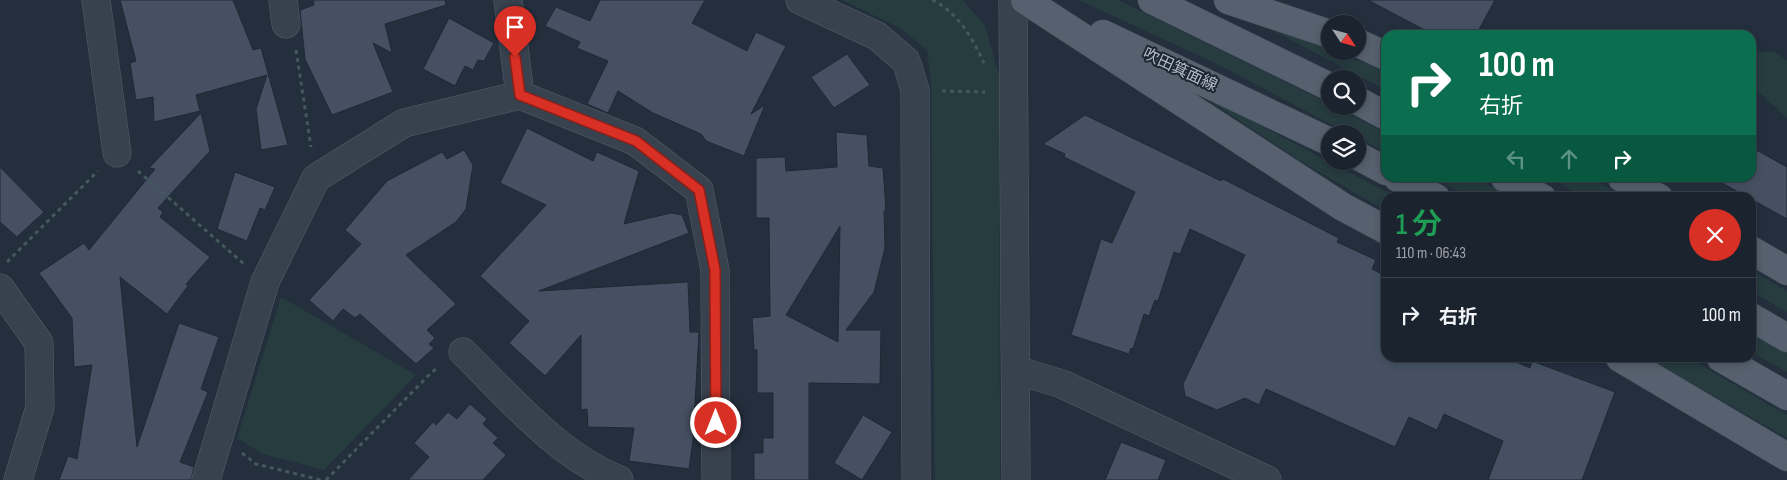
<!DOCTYPE html>
<html lang="ja">
<head>
<meta charset="utf-8">
<style>
  body { margin:0; font-family:"Sofia Sans Condensed","Noto Sans JP",sans-serif; background:#282f3a; color:#f1f3f6; height:100vh; display:flex; flex-direction:column; font-size:19px; white-space:nowrap }
  * { box-sizing:border-box; margin:0 }
  p { font-size:16px; color:#a0a4aa }
  .icon { flex:none; width:28px; height:28px; fill:none; stroke:currentColor; stroke-width:2; stroke-linecap:round; stroke-linejoin:round }
  .map { position:relative; flex:1; overflow:hidden }
  .details { position:absolute; left:1381px; top:192px; width:375px; height:170px; display:flex; flex-direction:column; background:#1b232e; border-radius:15px; box-shadow:0 2px 8px #0003,0 0 0 1px #39404a }
  .details>* { flex:none }
  .top-card { position:absolute; left:1381px; top:30px; width:375px; height:152px; border-radius:15px; box-shadow:0 2px 8px #0003,0 0 0 1px #39404a; background:#0b6e4f; color:#fff; overflow:hidden }
  .needle { width:32px; rotate:126deg }
  .fabs { position:absolute; left:1321px; top:15px; display:grid; gap:10px }
  .fabs a { display:grid; place-items:center; width:45px; height:45px; border-radius:50%; background:#1b232e; box-shadow:0 2px 8px #0003,0 0 0 1px #39404a; font-size:25px }
  .pin { position:absolute; display:grid; place-items:center; width:42px; height:42px; color:#fff; margin:-51px -21px; border-radius:50% 50% 50% 0; rotate:-45deg; box-shadow:0 0 5px #0007 }
  .pin .icon { rotate:45deg }
  .me { position:absolute; width:55px; margin:-28px; rotate:0deg; stroke-linejoin:round; filter:drop-shadow(0 0 4px #0008) }
  .turn { display:flex; align-items:center; gap:18px; height:105px; padding:0 15px; font-size:22px }
  .turn .icon { width:65px; height:65px; stroke-width:2.5 }
  .turn b { display:block; font-size:35px; line-height:42px }
  .lanes { display:flex; align-items:center; height:48px; padding:0 15px; background:#0003; justify-content:center; gap:25px; direction:ltr }
  .lanes .off { opacity:.35 }
  .round { display:grid; place-items:center; flex:none; width:52px; height:52px; border-radius:26px; background:#282f3a }
  .head { display:flex; align-items:center; justify-content:space-between; height:85px; padding:0 15px }
  h1 { font-size:30px; font-weight:600; line-height:38px; color:#1e9e55 }
  ul { padding:0; list-style:none }
  li { display:flex; align-items:center; gap:15px; height:75px; padding:0 15px; border-top:1px solid #39404a }
  li div { flex:1 }
  li b { display:block; font-size:19px }
  li em { font-style:normal }
  .map>svg:first-child { display:block }
</style>
</head>
<body>
<div class="map">
<svg width="1787" height="480" viewBox="0 0 1787 480">
  <rect width="100%" height="100%" fill="#242f3e"/>
  <path fill="#263c3f" d="M 842,0 L 963,0 L 985,26 L 999,76 L 1000,480 L 935,480 L 931,83 L 927,50 L 900,28 Z
    M 1079,0 L 1118,0 L 1330,104 L 1330,106 L 1334,106 L 1386,133 L 1386,153 L 1358,138 L 1358,134 L 1349,134 L 1219,65 Z
    M 1255,21 L 1386,71 L 1386,90 Z
    M 1751,52 L 1775,52 L 1787,60 L 1787,118 L 1753,87 Z
    M 1190,88 L 1396,197 L 1386,198 L 1386,211 L 1302,162 Z
    M 1433,178 L 1475,178 L 1512,197 L 1471,197 Z
    M 1548,178 L 1591,178 L 1625,197 L 1585,197 Z
    M 1751,270 L 1787,291 L 1787,312 L 1751,291 Z
    M 281,297 L 416,375 L 324,470 L 263,454 L 237,438 Z
    M 1751,329 L 1787,349 L 1787,372 L 1751,352 Z
    M 1647,358 L 1689,358 L 1787,415 L 1787,438 Z"/>
  <path fill="#455162" stroke="#1f2835" fill-rule="evenodd" d="M 120,0 L 233,0 L 253,50 L 261,48 L 288,145 L 261,150 L 256,109 L 267,75 L 196,95 L 200,111 L 154,122 L 153,97 L 136,100 L 130,63 L 136,61 Z
    M 313,0 L 445,0 L 446,5 L 385,24 L 392,53 L 373,43 L 393,92 L 332,115 L 305,59 L 300,10 L 314,5 Z
    M 600,0 L 705,0 L 692,23 L 747,51 L 756,32 L 786,46 L 751,114 L 765,105 L 744,156 L 706,141 L 701,134 L 653,113 L 618,91 L 608,113 L 587,104 L 608,61 L 577,48 L 580,42 L 545,26 L 556,7 L 590,21 Z
    M 1368,0 L 1495,0 L 1476,35 L 1434,35 Z
    M 449,18 L 494,43 L 484,61 L 478,60 L 473,70 L 465,66 L 455,86 L 423,69 Z
    M 847,54 L 870,85 L 834,108 L 811,77 Z
    M 201,113 L 210,151 L 158,208 L 163,212 L 160,217 L 210,257 L 186,284 L 188,286 L 167,314 L 120,277 L 137,447 L 179,323 L 219,337 L 201,389 L 208,392 L 180,462 L 194,467 L 191,480 L 59,480 L 68,456 L 77,459 L 92,365 L 74,367 L 72,318 L 39,273 L 84,243 L 89,250 L 155,169 L 149,168 Z
    M 1085,115 L 1221,181 L 1223,179 L 1339,238 L 1337,242 L 1376,260 L 1372,269 L 1386,276 L 1386,358 L 1507,358 L 1530,368 L 1532,361 L 1615,392 L 1582,480 L 1488,480 L 1503,441 L 1444,414 L 1437,430 L 1409,417 L 1395,447 L 1266,389 L 1259,405 L 1245,398 L 1217,410 L 1185,396 L 1183,384 L 1245,255 L 1190,229 L 1180,254 L 1174,252 L 1158,301 L 1155,300 L 1149,316 L 1144,314 L 1133,349 L 1131,348 L 1129,354 L 1071,335 L 1101,239 L 1112,243 L 1135,192 L 1064,157 L 1065,154 L 1043,144 Z
    M 527,128 L 593,161 L 597,152 L 639,171 L 624,224 L 671,213 L 682,215 L 689,233 L 539,291 L 688,282 L 690,332 L 699,332 L 693,440 L 689,469 L 629,461 L 634,428 L 588,427 L 587,409 L 581,410 L 581,335 L 545,376 L 509,343 L 529,321 L 480,276 L 546,205 L 500,183 Z
    M 836,132 L 867,135 L 869,166 L 883,168 L 886,210 L 884,211 L 885,248 L 874,292 L 846,330 L 881,330 L 880,384 L 809,383 L 809,480 L 754,480 L 754,453 L 763,453 L 763,438 L 773,438 L 773,393 L 757,393 L 757,350 L 754,350 L 752,318 L 770,316 L 769,218 L 756,218 L 756,158 L 785,157 L 786,171 L 837,167 ZM 840,226 L 838,341 L 838,342 L 786,315 Z
    M 1751,147 L 1787,167 L 1787,219 L 1713,178 L 1751,178 Z
    M 464,150 L 473,165 L 466,209 L 456,222 L 406,255 L 456,304 L 427,330 L 435,338 L 429,344 L 434,348 L 416,364 L 360,314 L 355,318 L 343,309 L 333,321 L 309,300 L 361,244 L 345,230 L 387,181 L 442,152 L 447,159 Z
    M 0,167 L 44,212 L 17,237 L 0,222 Z
    M 235,172 L 275,187 L 265,210 L 260,208 L 247,241 L 217,229 Z
    M 470,404 L 487,419 L 483,424 L 498,438 L 493,443 L 506,455 L 483,480 L 408,480 L 429,457 L 414,443 L 433,422 L 436,425 L 448,412 L 457,419 Z
    M 863,415 L 892,432 L 862,480 L 834,463 Z
    M 1121,442 L 1166,460 L 1158,480 L 1105,480 Z"/>
  <g fill="none" stroke-linecap="round" stroke-linejoin="round">
    <g stroke="#565f6c" stroke-width="29">
      <path id="minor" d="M 96,0 L 117,153
        M 283,0 L 286,24
        M 508,0 L 520,95
        M 800,0 L 877,36 L 906,61 L 915,90 L 916,480
        M 1013,0 L 1016,480
        M 0,288 L 39,343 L 40,407 L 18,480
        M 463,352 C 511,399 556,454 619,480
        M 1016,370 L 1062,384 L 1267,480
        M 206,480 L 265,282 L 316,178 L 404,123 L 520,95 L 635,141 L 699,190 L 715,270 L 716,480"/>
    </g>
    <g stroke="#414a57" stroke-width="29">
      <path id="major" d="M 1025,0 L 1343,207 L 1386,230
        M 1152,0 L 1330,87
        M 1228,0 L 1330,34
        M 1103,34 L 1330,142
        M 1358,43 L 1386,56
        M 1358,101 L 1386,116
        M 1358,156 L 1386,171
        M 1398,178 L 1436,198
        M 1505,178 L 1542,198
        M 1622,178 L 1659,198
        M 1751,250 L 1787,271
        M 1751,317 L 1787,338
        M 1620,358 L 1787,457
        M 1721,358 L 1787,396"/>
    </g>
    <path stroke="#44595c" stroke-width="3" stroke-dasharray="4 4" stroke-linecap="butt" d="M 932,0 C 957,11 973,39 984,63
      M 296,50 L 311,147
      M 942,91 L 985,92
      M 138,171 L 244,264
      M 7,262 L 98,171
      M 242,453 L 256,464 L 321,480
      M 326,480 L 432,372 L 439,367"/>
    <use href="#minor" stroke="#38414e" stroke-width="28"/>
    <use href="#major" stroke="#56606e" stroke-width="28"/>
  </g>
  <g fill="none" stroke-linecap="round" stroke-linejoin="round">
    <g stroke="#8d1f18" stroke-width="12">
      <path id="route" d="M 515,57 L 520,95 L 636,141 L 699,190 L 715,270 L 716,423"/>
    </g>
    <use href="#route" stroke="#d93025" stroke-width="9"/>
  </g>
  <g text-anchor="middle" dominant-baseline="central" stroke-width="4" stroke-linejoin="round" paint-order="stroke">
    <g font-size="16" fill="#b4bcc9" stroke="#1d2633">
      <text transform="translate(1180 70) rotate(25)">吹田箕面線</text>
    </g>
  </g>
</svg>
<div class="fabs">
<a><svg class="needle" viewBox="-14 -14 28 28"><path d="M0-13l5 13h-10z" fill="#e53935"/><path d="M0 13l5-13h-10z" fill="#a0a4aa"/></svg></a>
<a><svg class="icon" aria-label="search" viewBox="0 0 24 24"><circle cx="10" cy="10" r="6"/><path d="M15 15l6 6"/></svg></a>
<a><svg class="icon" aria-label="layers" viewBox="0 0 24 24"><path d="M12 4l9 5-9 5-9-5zM3 14l9 5 9-5"/></svg></a>
</div>
<div class="pin" style="left:515px;top:57px;background:#d93025"><svg class="icon" aria-label="arrive" viewBox="0 0 24 24"><path d="M6 21V4h12l-3 4 3 4H6"/></svg></div>
<svg class="me" style="left:716px;top:423px" viewBox="-20 -20 40 40"><circle r="17" fill="#d93025" stroke="#fff" stroke-width="3"/><path d="M0-11L8 9 0 5-8 9z" fill="#fff"/></svg>
<div class="top-card">
<div class="turn"><svg class="icon" aria-label="right" viewBox="0 0 24 24"><path d="M7 20v-9h11M14 6l5 5-5 5"/></svg><div><b>100 m</b>右折</div></div>
<div class="lanes"><svg class="icon off" aria-label="left" viewBox="0 0 24 24"><path d="M17 20v-9H6M10 6l-5 5 5 5"/></svg><svg class="icon off" aria-label="ahead" viewBox="0 0 24 24"><path d="M12 20V5M6 11l6-6 6 6"/></svg><svg class="icon" aria-label="right" viewBox="0 0 24 24"><path d="M7 20v-9h11M14 6l5 5-5 5"/></svg></div>
</div>
<section class="details">
<div class="head"><div><h1>1 分</h1><p>110 m · 06:43</p></div><a class="round" style="background:#d93025;color:#fff"><svg class="icon" aria-label="close" viewBox="0 0 24 24"><path d="M6 6l12 12M18 6L6 18"/></svg></a></div>
<ul>
<li><svg class="icon" aria-label="right" viewBox="0 0 24 24"><path d="M7 20v-9h11M14 6l5 5-5 5"/></svg><div><b>右折</b></div><em>100 m</em></li>
</ul>
</section>
</div>
</body>
</html>
